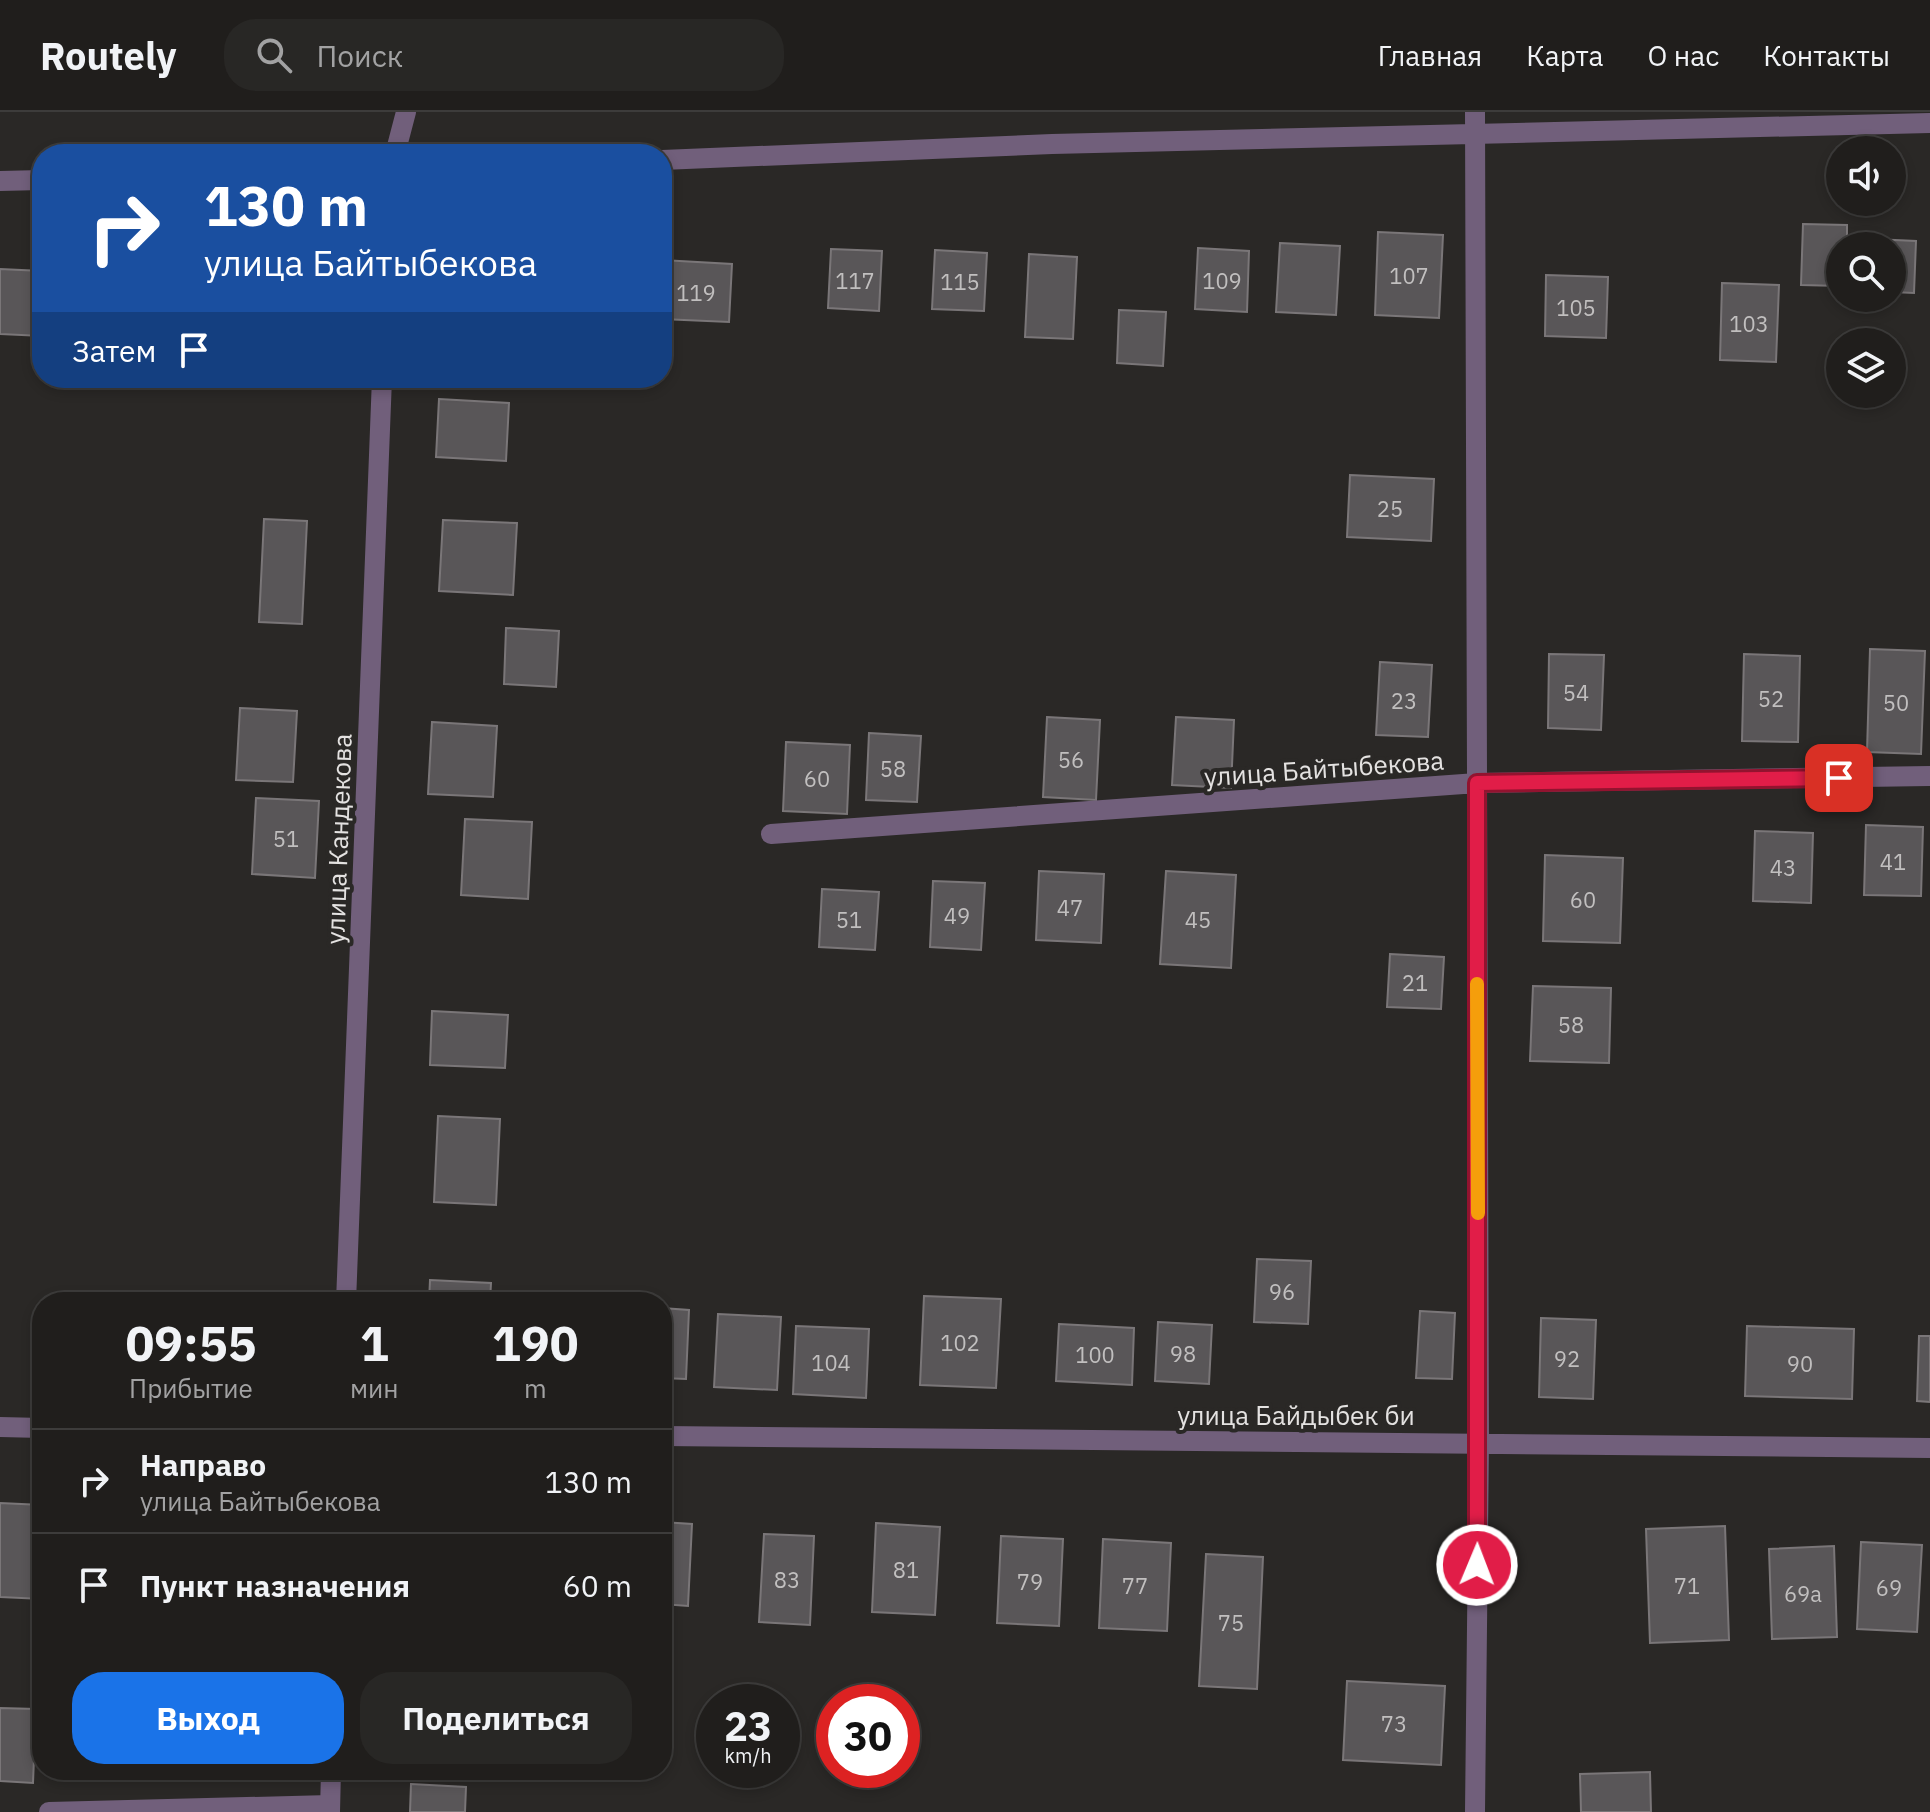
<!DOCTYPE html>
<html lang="ru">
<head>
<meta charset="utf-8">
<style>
  body { margin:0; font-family:"IBM Plex Sans",sans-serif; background:#282725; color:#f1f3f6; height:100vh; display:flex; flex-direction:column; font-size:30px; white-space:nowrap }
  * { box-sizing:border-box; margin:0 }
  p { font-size:26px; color:#a2a2a3 }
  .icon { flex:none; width:44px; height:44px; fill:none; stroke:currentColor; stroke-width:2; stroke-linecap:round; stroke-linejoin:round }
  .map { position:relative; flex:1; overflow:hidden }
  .sheet { position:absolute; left:32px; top:1180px; width:640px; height:488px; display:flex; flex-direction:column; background:#201e1c; border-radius:32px; box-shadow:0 4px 12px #0003,0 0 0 2px #3d3c3b }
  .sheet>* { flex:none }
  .guide { position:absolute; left:32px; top:32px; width:640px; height:244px; border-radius:32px; box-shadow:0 4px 12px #0003,0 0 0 2px #3d3c3b; background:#1a4fa0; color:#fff; overflow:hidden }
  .buttons { position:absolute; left:1826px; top:24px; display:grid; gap:16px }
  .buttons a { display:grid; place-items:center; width:80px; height:80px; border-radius:50%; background:#201e1c; box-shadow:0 4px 12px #0003,0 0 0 2px #3d3c3b; font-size:40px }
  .speed { position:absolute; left:696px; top:1572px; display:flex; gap:16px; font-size:40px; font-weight:700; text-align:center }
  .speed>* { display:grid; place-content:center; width:104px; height:104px; border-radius:50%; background:#201e1c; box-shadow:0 4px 12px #0003,0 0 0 2px #3d3c3b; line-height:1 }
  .speed small { font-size:20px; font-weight:400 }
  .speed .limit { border:12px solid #d22; background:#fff; color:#111 }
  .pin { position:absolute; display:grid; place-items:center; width:68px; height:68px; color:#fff; margin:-34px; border-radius:16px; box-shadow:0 4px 12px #0006 }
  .me { position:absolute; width:88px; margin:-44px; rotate:1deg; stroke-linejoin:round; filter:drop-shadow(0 0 6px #0008) }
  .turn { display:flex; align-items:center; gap:28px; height:168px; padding:0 40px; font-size:36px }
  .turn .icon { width:104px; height:104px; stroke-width:2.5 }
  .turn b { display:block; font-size:56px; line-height:68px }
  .then { display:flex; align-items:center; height:76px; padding:0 40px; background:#0003; gap:16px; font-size:30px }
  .eta { display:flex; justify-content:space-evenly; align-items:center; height:136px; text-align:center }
  .eta b { font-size:48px; font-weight:700; line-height:56px }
  .primary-button { display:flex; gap:16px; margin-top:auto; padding:16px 40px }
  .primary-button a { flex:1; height:92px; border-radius:32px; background:#1a73e8; color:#fff; font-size:32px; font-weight:700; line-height:92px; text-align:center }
  .primary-button a+a { background:#282725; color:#f1f3f6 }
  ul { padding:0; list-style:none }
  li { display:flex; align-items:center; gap:24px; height:104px; padding:0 40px; border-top:2px solid #3d3c3b }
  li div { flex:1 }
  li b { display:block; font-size:30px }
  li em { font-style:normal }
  header { display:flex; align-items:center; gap:48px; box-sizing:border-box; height:112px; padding:0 40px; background:#201e1c; border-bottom:2px solid #3d3c3b }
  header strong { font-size:38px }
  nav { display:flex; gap:44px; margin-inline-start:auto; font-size:28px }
  .search { width:560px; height:72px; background:#282725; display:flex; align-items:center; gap:20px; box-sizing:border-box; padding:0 28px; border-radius:32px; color:#a2a2a3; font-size:30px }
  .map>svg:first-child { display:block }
</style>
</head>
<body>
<header>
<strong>Routely</strong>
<div class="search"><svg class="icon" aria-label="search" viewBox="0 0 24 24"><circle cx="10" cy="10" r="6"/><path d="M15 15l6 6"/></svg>Поиск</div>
<nav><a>Главная</a><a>Карта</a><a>О нас</a><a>Контакты</a></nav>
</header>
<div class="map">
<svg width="1930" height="1700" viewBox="0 0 1930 1700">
  <rect width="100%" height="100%" fill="#2a2826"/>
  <path fill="#595658" stroke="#7a7678" stroke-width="2" d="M 1803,112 L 1847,113 L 1847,134 L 1840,134 L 1840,174 L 1801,173 Z
    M 1378,120 L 1443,123 L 1439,206 L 1375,203 Z
    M 1873,127 L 1916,129 L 1914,181 L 1892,180 L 1892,134 L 1872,134 Z
    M 1280,131 L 1340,134 L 1336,203 L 1276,200 Z
    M 1198,136 L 1249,139 L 1247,200 L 1195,197 Z
    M 831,137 L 882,139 L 879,199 L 828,196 Z
    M 935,138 L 987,141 L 984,199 L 932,197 Z
    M 1029,142 L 1077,145 L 1073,227 L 1025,225 Z
    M 662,148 L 732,152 L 729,210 L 662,207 Z
    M 0,157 L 42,159 L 42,224 L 0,222 Z
    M 1546,163 L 1608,165 L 1606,226 L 1545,224 Z
    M 1722,171 L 1779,173 L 1776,250 L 1720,248 Z
    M 1119,198 L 1166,200 L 1163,254 L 1117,251 Z
    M 439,287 L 509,291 L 506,349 L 436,345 Z
    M 1350,363 L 1434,367 L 1431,429 L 1347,425 Z
    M 264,407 L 307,409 L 302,512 L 259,510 Z
    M 443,408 L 517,411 L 513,483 L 439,479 Z
    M 506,516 L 559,519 L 556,575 L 504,572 Z
    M 1870,537 L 1925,539 L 1921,642 L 1867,640 Z
    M 1549,542 L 1604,543 L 1601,618 L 1548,616 Z
    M 1744,542 L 1800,544 L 1798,630 L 1742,629 Z
    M 1380,550 L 1432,553 L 1428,625 L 1376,623 Z
    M 240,596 L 297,599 L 293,670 L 236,668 Z
    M 1047,605 L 1100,608 L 1096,688 L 1043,685 Z
    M 1176,605 L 1234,608 L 1231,676 L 1172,673 Z
    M 432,610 L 497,614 L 493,685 L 428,682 Z
    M 869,621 L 921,624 L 917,690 L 866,688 Z
    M 786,630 L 850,633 L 847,702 L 783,699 Z
    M 256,686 L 319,689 L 315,766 L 252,762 Z
    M 465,707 L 532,710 L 528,787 L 461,783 Z
    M 1866,713 L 1923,715 L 1921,784 L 1864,783 Z
    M 1755,719 L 1813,721 L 1811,791 L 1753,789 Z
    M 1545,743 L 1623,746 L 1620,831 L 1543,829 Z
    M 1039,759 L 1104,762 L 1101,831 L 1036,828 Z
    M 1166,759 L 1236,763 L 1231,856 L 1160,852 Z
    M 933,769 L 985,771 L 981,838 L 930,835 Z
    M 822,777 L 879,780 L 875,838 L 819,835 Z
    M 1390,842 L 1444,845 L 1441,897 L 1387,895 Z
    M 1533,874 L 1611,876 L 1609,951 L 1530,949 Z
    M 432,899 L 508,903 L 505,956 L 430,953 Z
    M 438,1004 L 500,1007 L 496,1093 L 434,1090 Z
    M 1257,1147 L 1311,1149 L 1308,1212 L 1254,1210 Z
    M 430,1168 L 491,1171 L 490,1190 L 429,1190 Z
    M 61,1182 L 221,1190 L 61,1190 Z
    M 924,1184 L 1001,1187 L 996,1276 L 920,1273 Z
    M 662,1196 L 689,1198 L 686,1267 L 662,1266 Z
    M 1420,1199 L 1455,1201 L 1452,1267 L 1416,1266 Z
    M 718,1202 L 781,1205 L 777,1278 L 714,1275 Z
    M 1541,1206 L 1596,1208 L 1593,1287 L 1539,1285 Z
    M 1158,1210 L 1212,1213 L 1209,1272 L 1155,1269 Z
    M 1059,1212 L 1134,1216 L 1132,1273 L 1056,1269 Z
    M 796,1214 L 869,1217 L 866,1286 L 793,1282 Z
    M 1747,1214 L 1854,1217 L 1852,1287 L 1745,1284 Z
    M 1919,1224 L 1930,1224 L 1930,1290 L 1917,1289 Z
    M 0,1391 L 42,1393 L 42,1487 L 0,1485 Z
    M 662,1410 L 692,1412 L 688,1494 L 662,1492 Z
    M 876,1411 L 940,1415 L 935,1503 L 872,1500 Z
    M 1725,1414 L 1729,1528 L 1650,1531 L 1646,1417 Z
    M 764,1422 L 814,1424 L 810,1513 L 759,1510 Z
    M 1001,1424 L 1063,1427 L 1059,1514 L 997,1511 Z
    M 1103,1427 L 1171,1431 L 1167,1519 L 1099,1516 Z
    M 1861,1430 L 1922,1433 L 1917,1520 L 1857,1517 Z
    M 1834,1434 L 1837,1525 L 1772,1527 L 1769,1437 Z
    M 1206,1442 L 1263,1445 L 1257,1577 L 1199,1574 Z
    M 1347,1569 L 1445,1574 L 1441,1653 L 1343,1648 Z
    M 0,1596 L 36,1597 L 33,1671 L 0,1669 Z
    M 1650,1660 L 1651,1700 L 1581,1700 L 1580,1662 Z
    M 411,1672 L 466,1675 L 465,1700 L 410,1700 Z"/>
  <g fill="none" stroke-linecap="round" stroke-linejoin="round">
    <path stroke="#715f7b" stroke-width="20" d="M 395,42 L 406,0
      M 662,48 L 1052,32 L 1930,11
      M 0,69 L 42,68
      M 771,722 L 1477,671 L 1930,664
      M 346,1190 L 382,266
      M 0,1315 L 42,1316
      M 662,1324 L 1930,1336
      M 49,1700 L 330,1693
      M 330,1700 L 331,1658
      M 1475,1700 L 1479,1330 L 1475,0"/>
  </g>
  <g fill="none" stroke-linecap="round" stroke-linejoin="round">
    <g stroke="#92132f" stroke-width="20">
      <path id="route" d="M 1477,1453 L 1477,671 L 1839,666"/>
    </g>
    <use href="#route" stroke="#e11d48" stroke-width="14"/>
    <path stroke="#f59e0b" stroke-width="14" d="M 1477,872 L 1478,1101"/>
  </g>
  <g text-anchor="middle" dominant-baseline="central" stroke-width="8" stroke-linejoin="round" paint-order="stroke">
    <g font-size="22" fill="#c1bfbf">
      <text x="1409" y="163">107</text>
      <text x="855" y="168">117</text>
      <text x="1222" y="168">109</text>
      <text x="960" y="169">115</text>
      <text x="696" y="180">119</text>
      <text x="1576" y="195">105</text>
      <text x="1749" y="211">103</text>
      <text x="1390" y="396">25</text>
      <text x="1576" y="580">54</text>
      <text x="1771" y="586">52</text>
      <text x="1404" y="588">23</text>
      <text x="1896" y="590">50</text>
      <text x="1071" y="647">56</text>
      <text x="893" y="656">58</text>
      <text x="817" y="666">60</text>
      <text x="286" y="726">51</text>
      <text x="1893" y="749">41</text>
      <text x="1783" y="755">43</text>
      <text x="1583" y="787">60</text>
      <text x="1070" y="795">47</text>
      <text x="957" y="803">49</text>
      <text x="849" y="807">51</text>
      <text x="1198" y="807">45</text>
      <text x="1415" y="870">21</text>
      <text x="1571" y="912">58</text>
      <text x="1282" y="1179">96</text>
      <text x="960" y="1230">102</text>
      <text x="1183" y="1241">98</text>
      <text x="1095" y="1242">100</text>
      <text x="1567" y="1246">92</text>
      <text x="831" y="1250">104</text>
      <text x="1800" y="1251">90</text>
      <text x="906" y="1457">81</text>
      <text x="787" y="1467">83</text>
      <text x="1030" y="1469">79</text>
      <text x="1135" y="1473">77</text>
      <text x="1687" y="1473">71</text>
      <text x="1889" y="1475">69</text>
      <text x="1803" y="1481">69а</text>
      <text x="1231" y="1510">75</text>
      <text x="1394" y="1611">73</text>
    </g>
    <g font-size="26" fill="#e4e2e1" stroke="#2a2826">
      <text transform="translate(1324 656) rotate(-4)">улица Байтыбекова</text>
      <text transform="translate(338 727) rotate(-88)">улица Кандекова</text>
      <text x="1296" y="1303">улица Байдыбек би</text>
    </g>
  </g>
</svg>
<div class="buttons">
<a><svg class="icon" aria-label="sound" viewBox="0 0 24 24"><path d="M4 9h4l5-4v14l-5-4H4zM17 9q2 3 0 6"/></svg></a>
<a><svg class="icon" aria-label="search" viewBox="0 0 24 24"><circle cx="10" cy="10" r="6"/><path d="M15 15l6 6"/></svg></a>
<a><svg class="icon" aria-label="layers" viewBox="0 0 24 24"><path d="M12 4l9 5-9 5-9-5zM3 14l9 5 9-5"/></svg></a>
</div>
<div class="speed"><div>23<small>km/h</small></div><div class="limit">30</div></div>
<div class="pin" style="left:1839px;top:666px;background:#d93025"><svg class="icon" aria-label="arrive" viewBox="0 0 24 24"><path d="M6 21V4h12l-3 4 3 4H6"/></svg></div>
<svg class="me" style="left:1477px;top:1453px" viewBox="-20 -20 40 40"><circle r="17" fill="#e11d48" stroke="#fff" stroke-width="3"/><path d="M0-11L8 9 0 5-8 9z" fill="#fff"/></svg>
<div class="guide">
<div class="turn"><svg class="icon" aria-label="right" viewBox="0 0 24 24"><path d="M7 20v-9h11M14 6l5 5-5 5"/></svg><div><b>130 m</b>улица Байтыбекова</div></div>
<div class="then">Затем<svg class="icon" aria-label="arrive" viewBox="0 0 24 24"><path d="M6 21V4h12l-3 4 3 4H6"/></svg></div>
</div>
<section class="sheet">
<div class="eta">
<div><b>09:55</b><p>Прибытие</p></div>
<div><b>1</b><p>мин</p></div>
<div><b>190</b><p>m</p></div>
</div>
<ul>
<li><svg class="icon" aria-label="right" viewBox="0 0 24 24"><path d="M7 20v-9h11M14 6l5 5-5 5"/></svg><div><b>Направо</b><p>улица Байтыбекова</p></div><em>130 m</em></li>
<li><svg class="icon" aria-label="arrive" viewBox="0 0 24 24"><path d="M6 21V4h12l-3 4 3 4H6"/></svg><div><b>Пункт назначения</b></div><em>60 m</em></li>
</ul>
<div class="primary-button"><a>Выход</a><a>Поделиться</a></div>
</section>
</div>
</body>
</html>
